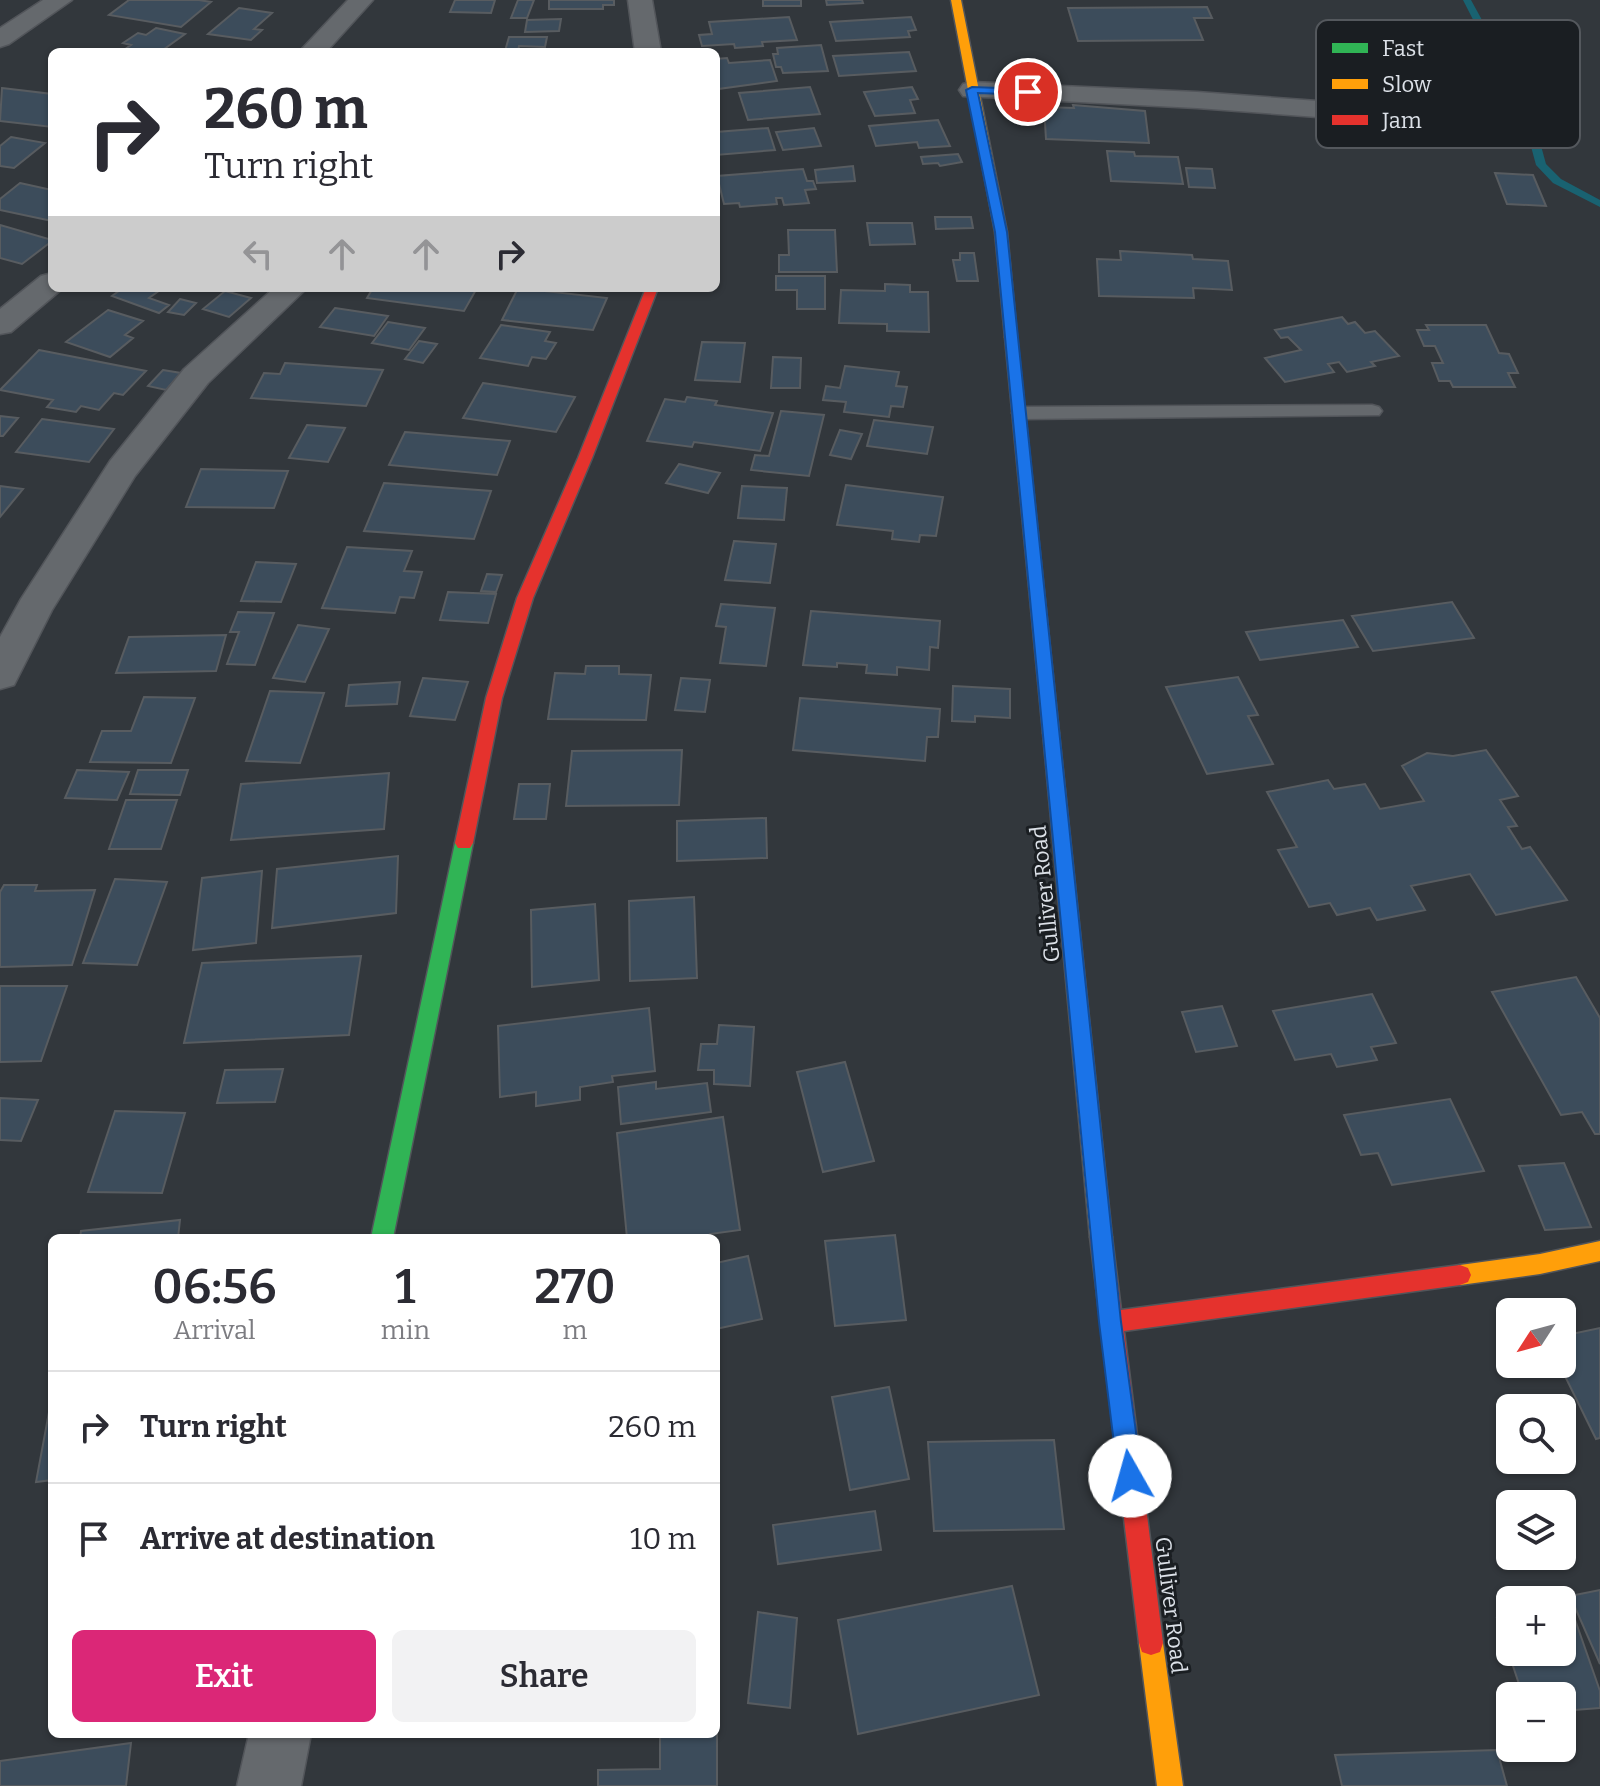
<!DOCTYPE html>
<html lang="en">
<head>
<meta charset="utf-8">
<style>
  body { margin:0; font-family:Bitter,serif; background:#f2f2f3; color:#2b2b33; height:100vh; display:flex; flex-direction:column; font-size:30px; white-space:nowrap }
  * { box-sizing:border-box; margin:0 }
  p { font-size:26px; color:#7c7c81 }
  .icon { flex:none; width:44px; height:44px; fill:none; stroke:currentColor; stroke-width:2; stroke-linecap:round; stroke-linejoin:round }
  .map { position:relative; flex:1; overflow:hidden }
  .drawer { position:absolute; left:48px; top:1234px; width:672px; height:504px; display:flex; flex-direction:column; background:#fff; border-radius:12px; box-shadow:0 2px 6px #0004 }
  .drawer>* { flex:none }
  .banner { position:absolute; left:48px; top:48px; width:672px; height:244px; border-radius:12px; box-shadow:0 2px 6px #0004; background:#fff; color:#2b2b33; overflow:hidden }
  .needle { width:52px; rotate:234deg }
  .controls { position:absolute; left:1496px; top:1298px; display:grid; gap:16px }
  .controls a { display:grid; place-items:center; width:80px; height:80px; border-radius:12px; background:#fff; box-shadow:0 2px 6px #0004; font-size:40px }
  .pin { position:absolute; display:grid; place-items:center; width:68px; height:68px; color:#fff; margin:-34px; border:4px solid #fff; border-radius:50%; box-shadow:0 2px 8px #0007 }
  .me { position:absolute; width:88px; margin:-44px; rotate:353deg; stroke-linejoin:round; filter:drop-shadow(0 0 6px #0008) }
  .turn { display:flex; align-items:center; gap:28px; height:168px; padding:0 24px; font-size:36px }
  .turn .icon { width:104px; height:104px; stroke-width:2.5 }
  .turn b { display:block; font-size:56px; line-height:68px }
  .lanes { display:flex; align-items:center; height:76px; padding:0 24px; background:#0003; justify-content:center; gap:40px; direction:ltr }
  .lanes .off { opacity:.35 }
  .eta { display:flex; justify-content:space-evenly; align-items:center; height:136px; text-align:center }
  .eta b { font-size:48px; font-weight:600; line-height:56px }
  .action { display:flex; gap:16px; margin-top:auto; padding:16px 24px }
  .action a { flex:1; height:92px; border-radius:12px; background:#db2777; color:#fff; font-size:32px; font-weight:600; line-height:92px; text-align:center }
  .action a+a { background:#f2f2f3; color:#2b2b33 }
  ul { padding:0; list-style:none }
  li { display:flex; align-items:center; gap:24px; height:112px; padding:0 24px; border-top:2px solid #e1e1e2 }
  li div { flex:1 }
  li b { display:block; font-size:30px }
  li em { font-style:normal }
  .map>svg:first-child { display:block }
</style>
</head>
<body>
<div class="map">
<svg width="1600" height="1786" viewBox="0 0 1600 1786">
  <rect width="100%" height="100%" fill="#32373c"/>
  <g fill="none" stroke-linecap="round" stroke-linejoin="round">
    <path fill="#196271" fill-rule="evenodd" d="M 1463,0 L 1471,0 L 1499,51 L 1526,91 L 1546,164 L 1561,179 L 1600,200 L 1600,207 L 1553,183 L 1536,165 L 1516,91 L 1489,51 Z"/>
  </g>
  <path fill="#3c4c5b" stroke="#585c60" stroke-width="2" d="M 129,0 L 199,0 L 211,2 L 181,27 L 109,15 Z
    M 455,0 L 495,0 L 491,13 L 450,12 Z
    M 518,0 L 534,0 L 527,18 L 511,18 Z
    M 549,0 L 614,0 L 614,5 L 603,5 L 603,9 L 549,9 Z
    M 763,0 L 801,0 L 801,6 L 763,6 Z
    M 826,0 L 862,0 L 863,3 L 827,5 Z
    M 1207,7 L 1212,18 L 1194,18 L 1203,40 L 1078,41 L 1068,8 Z
    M 239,8 L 272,13 L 254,29 L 262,30 L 251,40 L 208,34 Z
    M 789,17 L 797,40 L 762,42 L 763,46 L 735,48 L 734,44 L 702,46 L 699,35 L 712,34 L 709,22 Z
    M 911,17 L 916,30 L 908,31 L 910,37 L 836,41 L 830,22 Z
    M 561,19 L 559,31 L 525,32 L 527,20 Z
    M 156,28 L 185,34 L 160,52 L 121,52 L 131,45 L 123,43 L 138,33 L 146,35 Z
    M 509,37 L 547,37 L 545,47 L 519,46 L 518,51 L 505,51 Z
    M 821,45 L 828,71 L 783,73 L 781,67 L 776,67 L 773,54 L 778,54 L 777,48 Z
    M 909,52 L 916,71 L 839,76 L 833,56 Z
    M 727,58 L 729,63 L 770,60 L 777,81 L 718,89 L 716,59 Z
    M 1023,70 L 1044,71 L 1044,78 L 1023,77 Z
    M 810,87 L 820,114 L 748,120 L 739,93 Z
    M 912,87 L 918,99 L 910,100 L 915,113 L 875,116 L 864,92 Z
    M 2,88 L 52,94 L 52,127 L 0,121 Z
    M 1073,105 L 1145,111 L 1149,143 L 1046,139 L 1044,107 L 1074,108 Z
    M 938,120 L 950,146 L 919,148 L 917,142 L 876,146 L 869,126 Z
    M 768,128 L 775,150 L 716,155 L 716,132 Z
    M 814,128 L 821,146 L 783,150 L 776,132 Z
    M 11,137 L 45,143 L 14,168 L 0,166 L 0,146 Z
    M 1107,151 L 1134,152 L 1135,156 L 1178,157 L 1183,184 L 1111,181 Z
    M 958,154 L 962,162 L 940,166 L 938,163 L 923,164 L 921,157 Z
    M 853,166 L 855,181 L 817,183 L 815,170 Z
    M 1186,168 L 1212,169 L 1215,188 L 1189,187 Z
    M 803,169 L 807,181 L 813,181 L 816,189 L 805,190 L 809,203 L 784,205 L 782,198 L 776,198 L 777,204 L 740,207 L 739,203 L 724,204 L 717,176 Z
    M 1495,173 L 1533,175 L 1546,206 L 1507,204 Z
    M 20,183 L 52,190 L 52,221 L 0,210 L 0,199 Z
    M 935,217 L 971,217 L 973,228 L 936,229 Z
    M 867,223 L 912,223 L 915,244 L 870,245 Z
    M 0,225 L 52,240 L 52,241 L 22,264 L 0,258 Z
    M 788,230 L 835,230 L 837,272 L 779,272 L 779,255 L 789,255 Z
    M 1120,251 L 1192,255 L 1193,259 L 1228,261 L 1232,290 L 1193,288 L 1194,298 L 1099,296 L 1097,259 L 1121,260 Z
    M 960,253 L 974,253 L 978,281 L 957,281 L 953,260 L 960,260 Z
    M 776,276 L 825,276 L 825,309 L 797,309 L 797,290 L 776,290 Z
    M 885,284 L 910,285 L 910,292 L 928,292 L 929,332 L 887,331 L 887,324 L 839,323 L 841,290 L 885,291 Z
    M 123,288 L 163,288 L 149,298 L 169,305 L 159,313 L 112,296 Z
    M 373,288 L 477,288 L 464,311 L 367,298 Z
    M 518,288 L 607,298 L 593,330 L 502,320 Z
    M 225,291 L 251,298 L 229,317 L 203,309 Z
    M 180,299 L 196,303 L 184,315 L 168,312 Z
    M 335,308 L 388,316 L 374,336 L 320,327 Z
    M 108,310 L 143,321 L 125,335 L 133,338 L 110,357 L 66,342 Z
    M 1342,317 L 1348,324 L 1355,322 L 1365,333 L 1375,331 L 1399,356 L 1371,362 L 1375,366 L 1347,372 L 1339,362 L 1328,364 L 1334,372 L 1285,382 L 1265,358 L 1301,350 L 1288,337 L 1281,338 L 1275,330 Z
    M 388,322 L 425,328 L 409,350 L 372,343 Z
    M 501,325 L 550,332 L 545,341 L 556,343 L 546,359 L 532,357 L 528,366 L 480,358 Z
    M 1426,325 L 1486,325 L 1499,353 L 1509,354 L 1518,373 L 1508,373 L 1515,387 L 1453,387 L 1450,381 L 1439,381 L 1432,363 L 1443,363 L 1435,346 L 1424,346 L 1417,330 L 1429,330 Z
    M 419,341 L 437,344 L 423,363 L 405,359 Z
    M 702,342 L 745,343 L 740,382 L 695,380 Z
    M 39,350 L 146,371 L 123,395 L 114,393 L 99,410 L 81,406 L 76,412 L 47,407 L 53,400 L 0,390 Z
    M 773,357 L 801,358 L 800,388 L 771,388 Z
    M 285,363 L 383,370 L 366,406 L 251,398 L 264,373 L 280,374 Z
    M 845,366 L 899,372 L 896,386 L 907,387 L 903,407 L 891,406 L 889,417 L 844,412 L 846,402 L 823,400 L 826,386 L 840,388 Z
    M 163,370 L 181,373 L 166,390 L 148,386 Z
    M 483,383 L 575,397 L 556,432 L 463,418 Z
    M 687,397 L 717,401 L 715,405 L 773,413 L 760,451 L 694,442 L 692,447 L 647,441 L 665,399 L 685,402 Z
    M 781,411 L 824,415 L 809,476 L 751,470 L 755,455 L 769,456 Z
    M 0,416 L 18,418 L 3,436 L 0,436 Z
    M 42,419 L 114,429 L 89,462 L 16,452 Z
    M 874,420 L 933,427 L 927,454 L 867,446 Z
    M 307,425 L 345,428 L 328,462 L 289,458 Z
    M 840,430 L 862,434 L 851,459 L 830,455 Z
    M 405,432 L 510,441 L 497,475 L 389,465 Z
    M 679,464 L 720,473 L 708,493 L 666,483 Z
    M 201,469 L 288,471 L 274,508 L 186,507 Z
    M 384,483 L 491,491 L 474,539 L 364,531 Z
    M 846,485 L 943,497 L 936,536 L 920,535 L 919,542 L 892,539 L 893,531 L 837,525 Z
    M 0,486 L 23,489 L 0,517 Z
    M 742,486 L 787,488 L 784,520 L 738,518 Z
    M 734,541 L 776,544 L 770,583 L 725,580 Z
    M 347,547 L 412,551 L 404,571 L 422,572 L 414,598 L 400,597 L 395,613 L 322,608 Z
    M 256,562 L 296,564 L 281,602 L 241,601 Z
    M 487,574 L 502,575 L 496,592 L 481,591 Z
    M 448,592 L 496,594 L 488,623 L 440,620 Z
    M 1452,602 L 1474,638 L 1373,651 L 1352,616 Z
    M 721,604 L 775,608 L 766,666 L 720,663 L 726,627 L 716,626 Z
    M 811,611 L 940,621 L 938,648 L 930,647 L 929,670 L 897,667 L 897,675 L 866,673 L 867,665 L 837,663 L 837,667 L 803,665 Z
    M 238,612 L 274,613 L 255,665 L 227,664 L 239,632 L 230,632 Z
    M 1343,620 L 1358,647 L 1260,660 L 1246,632 Z
    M 298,625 L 329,629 L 305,682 L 273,678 Z
    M 226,635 L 216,671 L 116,673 L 129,637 Z
    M 586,666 L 619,666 L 619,674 L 651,675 L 646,720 L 548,719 L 555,673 L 585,674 Z
    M 1238,677 L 1258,715 L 1248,716 L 1273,764 L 1207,774 L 1166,687 Z
    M 423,678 L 468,682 L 455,720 L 410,716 Z
    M 681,678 L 710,680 L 705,712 L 675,710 Z
    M 400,682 L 397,704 L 346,706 L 349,685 Z
    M 953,686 L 1010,689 L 1010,718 L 975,716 L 975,722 L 952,721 Z
    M 270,691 L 324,693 L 300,763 L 246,761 Z
    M 144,697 L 195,698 L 171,763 L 90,762 L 102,731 L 131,731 Z
    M 800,698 L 940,709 L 938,737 L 927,737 L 925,761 L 793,750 Z
    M 682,750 L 679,805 L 566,806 L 572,751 Z
    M 1486,750 L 1518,796 L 1500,800 L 1517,826 L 1508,827 L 1522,849 L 1530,847 L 1567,900 L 1496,915 L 1470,874 L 1411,886 L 1425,910 L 1377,920 L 1370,908 L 1337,915 L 1330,903 L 1309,907 L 1278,850 L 1297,847 L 1267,792 L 1328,780 L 1334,789 L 1365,784 L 1380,809 L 1424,801 L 1402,766 L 1427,753 L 1453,756 Z
    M 77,770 L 129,772 L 117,800 L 65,798 Z
    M 138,770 L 188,770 L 180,795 L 130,794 Z
    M 389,773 L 384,829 L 231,840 L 241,784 Z
    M 519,784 L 550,784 L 546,819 L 514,819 Z
    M 126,800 L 177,800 L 161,849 L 109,849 Z
    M 766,818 L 767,858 L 677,861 L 677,821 Z
    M 398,856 L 396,913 L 272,928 L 277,869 Z
    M 262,871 L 256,943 L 193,950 L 202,878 Z
    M 115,879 L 167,882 L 137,965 L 83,963 Z
    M 4,885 L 37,885 L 35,891 L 95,890 L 72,965 L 0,967 L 0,892 Z
    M 694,897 L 697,978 L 630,981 L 629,901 Z
    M 595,904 L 599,980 L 532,987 L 531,910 Z
    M 361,956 L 349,1035 L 184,1043 L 202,963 Z
    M 1576,977 L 1600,1018 L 1600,1134 L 1595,1134 L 1582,1112 L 1561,1115 L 1492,992 Z
    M 0,986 L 67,986 L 41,1061 L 0,1062 Z
    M 1372,994 L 1396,1043 L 1371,1047 L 1377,1060 L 1337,1067 L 1331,1054 L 1295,1060 L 1273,1011 Z
    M 1222,1006 L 1237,1046 L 1196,1052 L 1182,1012 Z
    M 649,1008 L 655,1071 L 612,1076 L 613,1082 L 580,1087 L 580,1100 L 536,1106 L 536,1092 L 500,1097 L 498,1026 Z
    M 719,1025 L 754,1027 L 750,1086 L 714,1084 L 714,1070 L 698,1070 L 701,1044 L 717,1044 Z
    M 845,1062 L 874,1161 L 823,1172 L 797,1072 Z
    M 283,1069 L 275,1102 L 217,1103 L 225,1070 Z
    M 656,1082 L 656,1089 L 707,1083 L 711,1112 L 621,1124 L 618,1087 Z
    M 0,1098 L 38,1100 L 21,1141 L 0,1140 Z
    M 1450,1099 L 1484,1171 L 1392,1185 L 1378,1153 L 1361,1155 L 1344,1115 Z
    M 115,1111 L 185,1113 L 162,1193 L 88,1192 Z
    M 723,1117 L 740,1230 L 710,1234 L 711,1238 L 627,1238 L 617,1133 Z
    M 1564,1163 L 1591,1227 L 1545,1230 L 1519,1166 Z
    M 180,1220 L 178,1238 L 80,1238 L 81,1231 Z
    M 895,1235 L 906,1320 L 835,1326 L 825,1241 Z
    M 748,1256 L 762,1319 L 716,1329 L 716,1263 Z
    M 1600,1328 L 1600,1438 L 1596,1439 L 1559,1364 L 1562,1364 L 1562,1336 Z
    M 889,1387 L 909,1479 L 850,1490 L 832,1397 Z
    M 52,1396 L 52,1480 L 36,1482 Z
    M 1054,1440 L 1064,1529 L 934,1531 L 928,1442 Z
    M 875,1511 L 881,1550 L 778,1564 L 773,1525 Z
    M 1012,1586 L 1039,1695 L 858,1734 L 838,1620 Z
    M 1600,1590 L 1600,1664 L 1570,1596 Z
    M 1572,1611 L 1600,1691 L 1600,1708 L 1562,1711 L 1562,1696 L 1523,1696 L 1497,1618 L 1510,1617 L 1510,1652 L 1562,1652 L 1562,1612 Z
    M 758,1612 L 797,1618 L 790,1708 L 748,1703 Z
    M 717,1669 L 717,1786 L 598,1786 L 598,1770 L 660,1769 L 660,1734 L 716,1734 Z
    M 131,1743 L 126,1786 L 0,1786 L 0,1761 Z
    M 1497,1750 L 1507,1786 L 1342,1786 L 1335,1755 Z"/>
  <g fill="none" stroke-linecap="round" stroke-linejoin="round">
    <g stroke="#52555a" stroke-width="3">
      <path id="lane" d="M 1372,405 L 1379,407 L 1382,411 L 1379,415 L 1022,419 L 1012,413 L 1022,407 Z"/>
    </g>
    <g stroke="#52555a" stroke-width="3">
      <path id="street" d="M 43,0 L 72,0 L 9,44 L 0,47 L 0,28 Z
        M 348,0 L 373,0 L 326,52 L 299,52 Z
        M 628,0 L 652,0 L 661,52 L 635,52 Z
        M 972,82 L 1197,92 L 1412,108 L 1421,110 L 1425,116 L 1421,122 L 1412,124 L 1197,108 L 963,96 L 959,90 L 963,84 Z
        M 52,273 L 52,288 L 63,288 L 11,332 L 0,334 L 0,309 L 41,276 Z
        M 274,288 L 307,288 L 208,383 L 135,476 L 52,610 L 14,685 L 0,689 L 0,637 L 21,599 L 110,461 L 184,369 Z
        M 249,1734 L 311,1734 L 301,1786 L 237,1786 Z"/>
    </g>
    <g stroke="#52555a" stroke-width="3">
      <path id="fast" d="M 1011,333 L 1017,337 L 1059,733 L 1051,739 L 1043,733 L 1005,337 Z
        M 464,836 L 470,838 L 473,843 L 393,1238 L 371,1238 L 455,843 L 458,838 Z"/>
    </g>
    <g stroke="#52555a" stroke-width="3">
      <path id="slow" d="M 951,0 L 961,0 L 1007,232 L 1017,337 L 1011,341 L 1005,337 L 995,232 Z
        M 1051,727 L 1059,733 L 1112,1237 L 1108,1244 L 1101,1247 L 1094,1244 L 1090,1237 L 1043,733 Z
        M 1600,1241 L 1600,1261 L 1540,1274 L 1460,1285 L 1452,1282 L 1449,1275 L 1452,1268 L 1460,1265 L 1540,1254 Z
        M 1151,1631 L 1160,1634 L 1163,1643 L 1183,1786 L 1157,1786 L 1139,1643 L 1142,1634 Z"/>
    </g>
    <g stroke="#52555a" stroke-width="3">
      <path id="jam" d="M 646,288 L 658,288 L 592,458 L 533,598 L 502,698 L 473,843 L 470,848 L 458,848 L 455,843 L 486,698 L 517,598 L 578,458 Z
        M 1101,1227 L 1108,1230 L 1112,1237 L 1121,1310 L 1460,1265 L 1468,1268 L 1471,1275 L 1468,1282 L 1460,1285 L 1124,1331 L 1163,1643 L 1160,1652 L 1151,1655 L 1142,1652 L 1139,1643 L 1090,1237 L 1094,1230 Z"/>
    </g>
    <use href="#lane" fill="#65696d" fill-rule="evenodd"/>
    <use href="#street" fill="#65696d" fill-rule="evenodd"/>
    <use href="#fast" fill="#30b455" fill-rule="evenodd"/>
    <use href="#slow" fill="#ff9f0a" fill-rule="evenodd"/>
    <use href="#jam" fill="#e5322d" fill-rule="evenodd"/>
  </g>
  <path fill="#1a73e8" stroke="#114b97" stroke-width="2" d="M 972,87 L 1028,89 L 1033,92 L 1028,95 L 978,93 L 1007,232 L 1121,1322 L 1142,1476 L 1139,1485 L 1130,1488 L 1122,1485 L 1118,1476 L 1099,1322 L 995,232 L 966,90 Z"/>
  <g text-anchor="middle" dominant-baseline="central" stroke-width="6" stroke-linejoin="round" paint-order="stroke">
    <g font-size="22" fill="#dce1e8" stroke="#1a1e22">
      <text transform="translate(1045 894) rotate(-96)">Gulliver Road</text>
      <text transform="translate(1171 1605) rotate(83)">Gulliver Road</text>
    </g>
  </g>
  <rect x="1316" y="20" width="264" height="128" rx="12" fill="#1a1e22" stroke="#54585d" stroke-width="2"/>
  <rect x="1332" y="43" width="36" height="10" fill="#30b455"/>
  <rect x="1332" y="79" width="36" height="10" fill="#ff9f0a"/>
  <rect x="1332" y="115" width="36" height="10" fill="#e5322d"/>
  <g font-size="22" fill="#dce1e8">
    <text x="1382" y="56">Fast</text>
    <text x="1382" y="92">Slow</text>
    <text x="1382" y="128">Jam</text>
  </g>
</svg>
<div class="controls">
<a><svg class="needle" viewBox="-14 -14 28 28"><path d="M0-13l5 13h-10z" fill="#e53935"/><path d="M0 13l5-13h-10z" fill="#7c7c81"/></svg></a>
<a><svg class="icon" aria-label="search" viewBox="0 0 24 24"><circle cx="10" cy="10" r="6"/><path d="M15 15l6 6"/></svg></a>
<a><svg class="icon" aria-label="layers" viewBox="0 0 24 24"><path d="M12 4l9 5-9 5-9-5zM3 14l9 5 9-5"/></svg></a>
<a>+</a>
<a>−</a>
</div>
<div class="pin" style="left:1028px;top:92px;background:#d93025"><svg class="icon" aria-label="arrive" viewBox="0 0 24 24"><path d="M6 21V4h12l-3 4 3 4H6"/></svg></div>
<svg class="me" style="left:1130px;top:1476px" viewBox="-20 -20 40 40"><circle r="19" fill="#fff"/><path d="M0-13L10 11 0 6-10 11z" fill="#1a73e8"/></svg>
<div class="banner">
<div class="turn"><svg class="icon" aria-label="right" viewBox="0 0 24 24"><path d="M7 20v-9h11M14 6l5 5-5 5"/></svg><div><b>260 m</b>Turn right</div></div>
<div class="lanes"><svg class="icon off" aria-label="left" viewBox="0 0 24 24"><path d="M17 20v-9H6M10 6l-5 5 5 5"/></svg><svg class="icon off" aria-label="ahead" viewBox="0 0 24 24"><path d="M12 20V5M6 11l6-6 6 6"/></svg><svg class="icon off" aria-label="ahead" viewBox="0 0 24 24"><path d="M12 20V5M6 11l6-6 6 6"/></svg><svg class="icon" aria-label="right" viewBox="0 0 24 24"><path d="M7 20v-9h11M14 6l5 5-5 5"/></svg></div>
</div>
<section class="drawer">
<div class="eta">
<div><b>06:56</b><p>Arrival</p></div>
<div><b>1</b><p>min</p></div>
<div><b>270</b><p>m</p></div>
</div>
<ul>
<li><svg class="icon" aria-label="right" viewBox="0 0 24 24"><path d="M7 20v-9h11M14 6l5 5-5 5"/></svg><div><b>Turn right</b></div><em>260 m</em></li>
<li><svg class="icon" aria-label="arrive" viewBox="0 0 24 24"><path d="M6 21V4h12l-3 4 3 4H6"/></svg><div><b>Arrive at destination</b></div><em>10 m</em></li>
</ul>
<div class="action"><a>Exit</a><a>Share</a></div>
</section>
</div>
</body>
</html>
